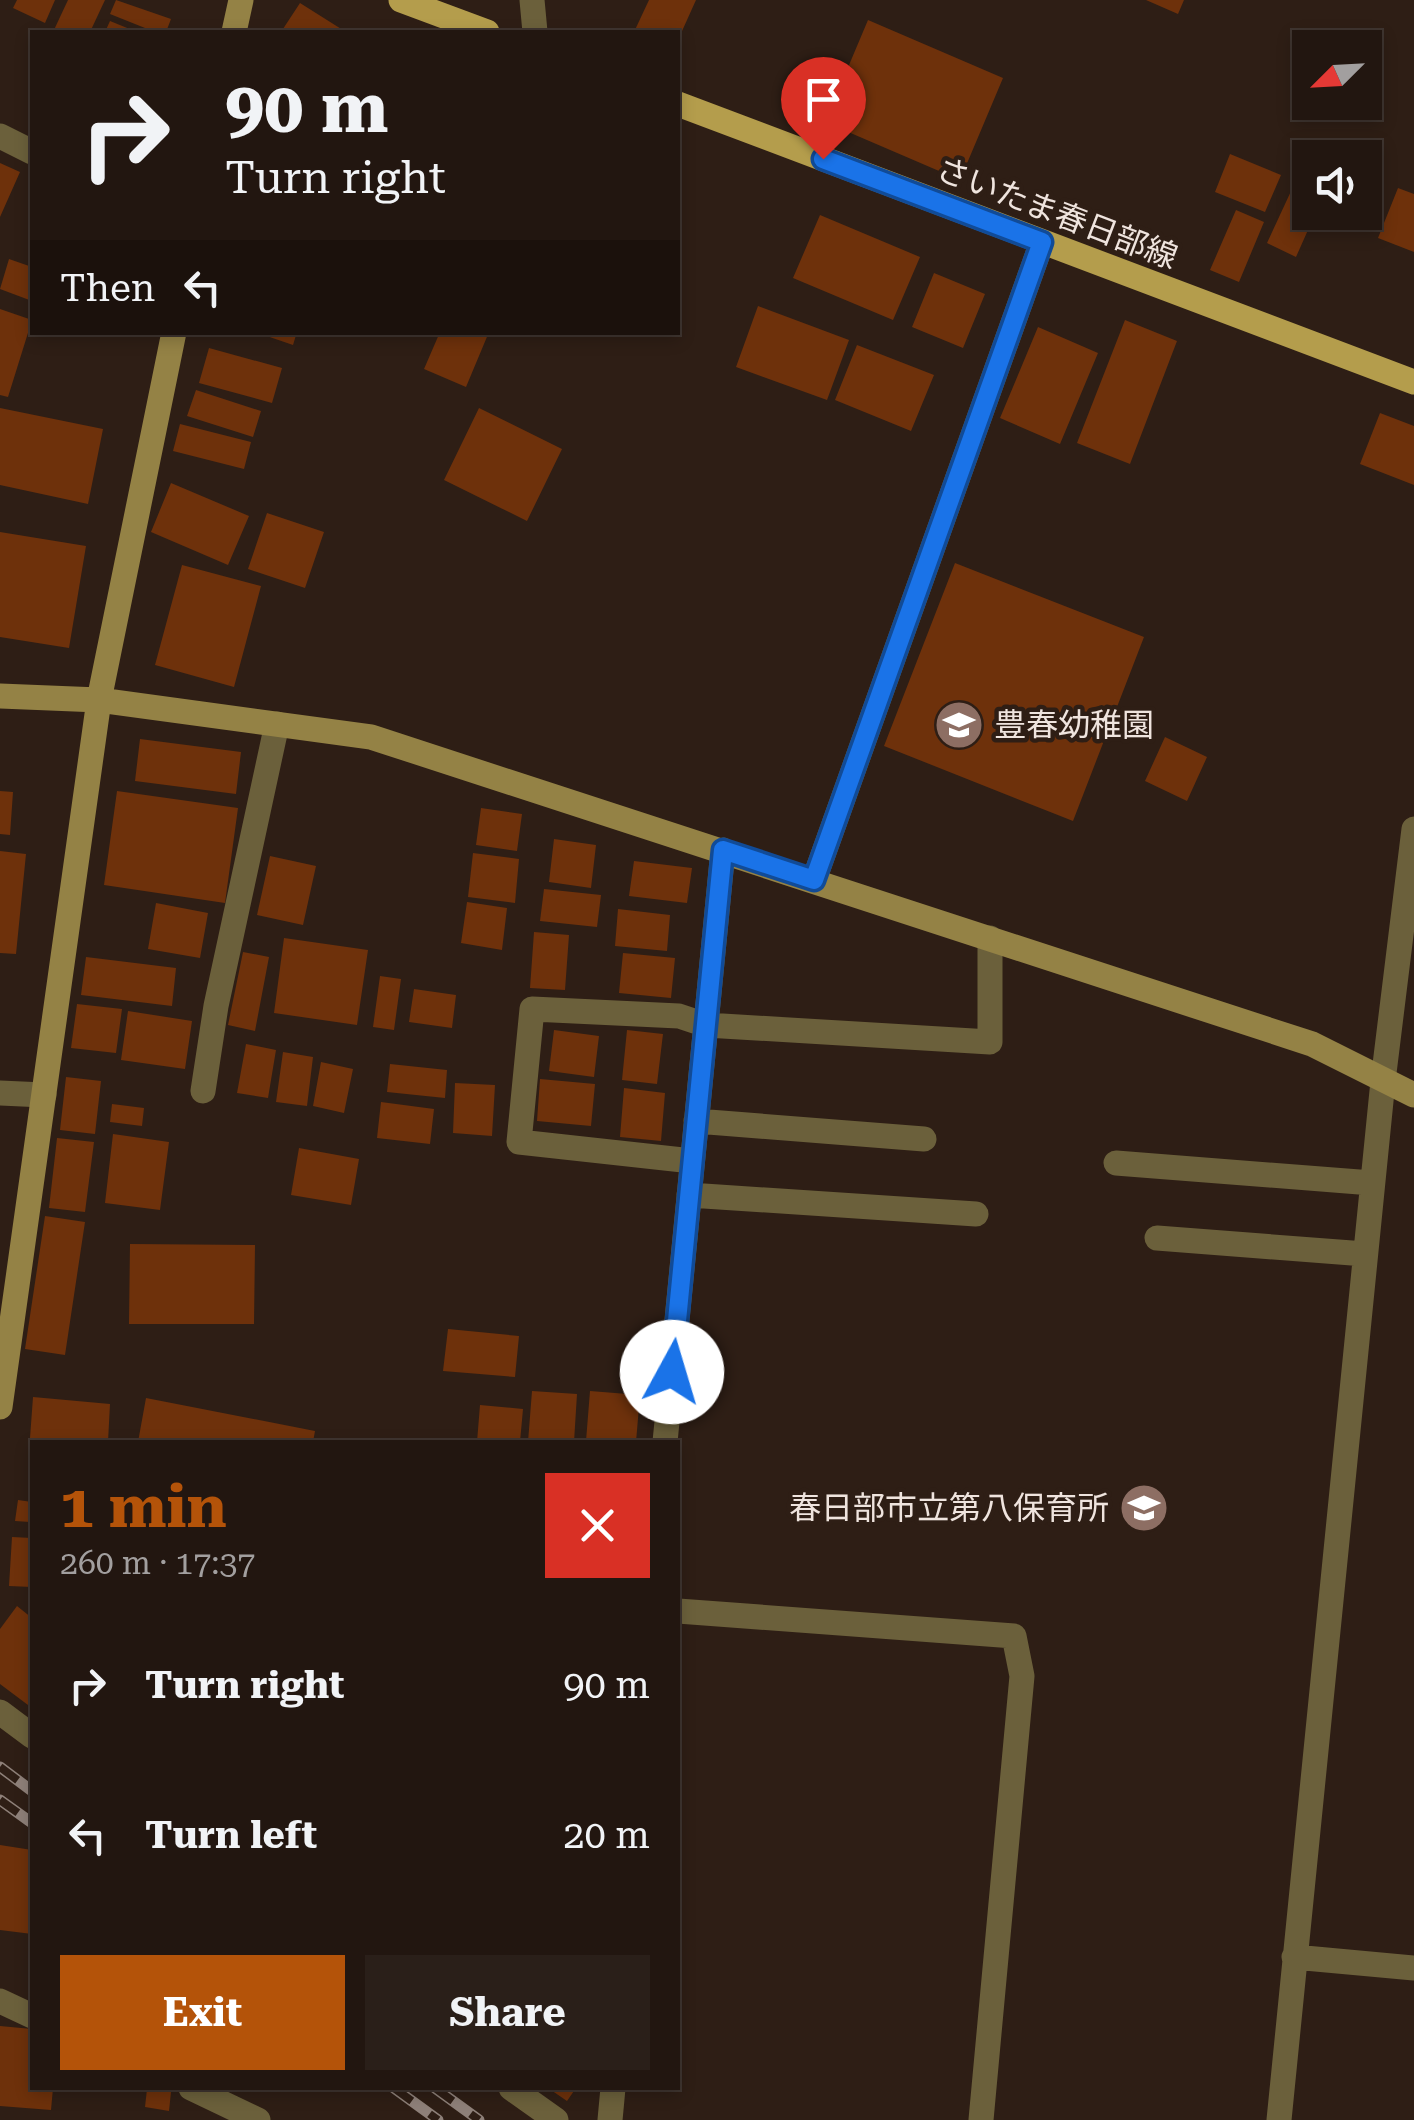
<!DOCTYPE html>
<html lang="en">
<head>
<meta charset="utf-8">
<style>
  body { margin:0; font-family:"Roboto Serif","Noto Sans JP",serif; background:#2a1f19; color:#f1f3f6; height:100vh; display:flex; flex-direction:column; font-size:38px; white-space:nowrap }
  * { box-sizing:border-box; margin:0 }
  p { font-size:32px; color:#a29f9f }
  .icon { flex:none; width:55px; height:55px; fill:none; stroke:currentColor; stroke-width:2; stroke-linecap:round; stroke-linejoin:round }
  .map { position:relative; flex:1; overflow:hidden }
  .panel { position:absolute; left:30px; top:1440px; width:650px; height:650px; display:flex; flex-direction:column; background:#221610; border-radius:0px; box-shadow:0 5px 15px #0003,0 0 0 2px #3f3530 }
  .panel>* { flex:none }
  .guide { position:absolute; left:30px; top:30px; width:650px; height:305px; border-radius:0px; box-shadow:0 5px 15px #0003,0 0 0 2px #3f3530; background:#221610; color:#f1f3f6; overflow:hidden }
  .needle { width:65px; rotate:246deg }
  .fabs { position:absolute; left:1292px; top:30px; display:grid; gap:20px }
  .fabs a { display:grid; place-items:center; width:90px; height:90px; border-radius:0px; background:#221610; box-shadow:0 5px 15px #0003,0 0 0 2px #3f3530; font-size:50px }
  .pin { position:absolute; display:grid; place-items:center; width:85px; height:85px; color:#fff; margin:-102px -42px; border-radius:50% 50% 50% 0; rotate:-45deg; box-shadow:0 0 10px #0007 }
  .pin .icon { rotate:45deg }
  .me { position:absolute; width:110px; margin:-55px; rotate:6deg; stroke-linejoin:round; filter:drop-shadow(0 0 8px #0008) }
  .turn { display:flex; align-items:center; gap:35px; height:210px; padding:0 30px; font-size:45px }
  .turn .icon { width:130px; height:130px; stroke-width:2.5 }
  .turn b { display:block; font-size:70px; line-height:85px }
  .then { display:flex; align-items:center; height:95px; padding:0 30px; background:#0003; gap:20px; font-size:38px }
  .round { display:grid; place-items:center; flex:none; width:105px; height:105px; border-radius:0px; background:#2a1f19 }
  .headline { display:flex; align-items:center; justify-content:space-between; height:170px; padding:0 30px }
  h1 { font-size:60px; font-weight:700; line-height:75px; color:#b45309 }
  .primary-button { display:flex; gap:20px; margin-top:auto; padding:20px 30px }
  .primary-button a { flex:1; height:115px; border-radius:0px; background:#b45309; color:#fff; font-size:40px; font-weight:700; line-height:115px; text-align:center }
  .primary-button a+a { background:#2a1f19; color:#f1f3f6 }
  ul { padding:0; list-style:none }
  li { display:flex; align-items:center; gap:30px; height:150px; padding:0 30px }
  li div { flex:1 }
  li b { display:block; font-size:38px }
  li em { font-style:normal }
  .map>svg:first-child { display:block }
</style>
</head>
<body>
<div class="map">
<svg width="1414" height="2120" viewBox="0 0 1414 2120">
  <rect width="100%" height="100%" fill="#2e1e15"/>
  <path fill="#6e310b" d="M 17,0 L 55,0 L 45,23 L 13,8 Z
    M 68,0 L 105,0 L 90,32 L 53,32 Z
    M 116,0 L 171,19 L 166,32 L 155,32 L 110,14 Z
    M 649,0 L 696,0 L 678,40 L 678,32 L 634,32 Z
    M 1146,0 L 1184,0 L 1178,14 Z
    M 300,3 L 346,32 L 281,32 Z
    M 868,20 L 1003,78 L 960,180 L 825,122 Z
    M 110,21 L 137,32 L 105,32 Z
    M 1230,154 L 1281,175 L 1265,212 L 1215,192 Z
    M 0,163 L 20,172 L 0,217 Z
    M 1398,188 L 1414,194 L 1414,252 L 1378,238 Z
    M 1292,189 L 1310,197 L 1310,212 L 1316,212 L 1296,257 L 1267,243 Z
    M 1236,210 L 1264,222 L 1239,282 L 1210,270 Z
    M 820,215 L 920,257 L 893,320 L 793,278 Z
    M 9,259 L 32,267 L 32,301 L 0,289 Z
    M 934,273 L 985,294 L 963,348 L 912,327 Z
    M 758,306 L 849,340 L 827,400 L 736,367 Z
    M 0,309 L 32,320 L 8,397 L 0,395 Z
    M 1125,320 L 1177,341 L 1130,464 L 1077,443 Z
    M 1038,327 L 1098,353 L 1060,444 L 1000,418 Z
    M 255,332 L 297,332 L 293,345 Z
    M 440,332 L 489,332 L 466,387 L 424,369 Z
    M 857,345 L 934,375 L 911,431 L 835,400 Z
    M 209,348 L 282,368 L 272,403 L 199,383 Z
    M 196,390 L 261,411 L 253,437 L 187,416 Z
    M 0,408 L 103,429 L 88,504 L 0,485 Z
    M 479,408 L 562,449 L 527,521 L 444,480 Z
    M 1380,413 L 1414,426 L 1414,485 L 1360,464 Z
    M 180,424 L 251,442 L 244,469 L 173,451 Z
    M 171,483 L 249,516 L 228,565 L 151,532 Z
    M 267,513 L 324,532 L 305,588 L 248,569 Z
    M 0,532 L 86,546 L 69,648 L 0,637 Z
    M 955,563 L 1144,637 L 1073,821 L 884,746 Z
    M 182,565 L 261,586 L 234,687 L 155,665 Z
    M 1165,737 L 1207,757 L 1187,801 L 1145,781 Z
    M 140,739 L 241,752 L 236,794 L 135,781 Z
    M 0,791 L 13,792 L 10,835 L 0,834 Z
    M 117,791 L 238,808 L 225,903 L 104,885 Z
    M 481,808 L 522,814 L 517,851 L 476,845 Z
    M 554,839 L 596,845 L 591,888 L 549,882 Z
    M 0,851 L 26,854 L 16,954 L 0,953 Z
    M 473,853 L 519,859 L 515,903 L 468,897 Z
    M 270,856 L 316,866 L 303,925 L 257,915 Z
    M 634,861 L 692,868 L 687,903 L 629,896 Z
    M 544,889 L 601,895 L 597,927 L 540,921 Z
    M 467,902 L 507,908 L 502,950 L 461,943 Z
    M 156,903 L 208,913 L 200,958 L 148,949 Z
    M 618,909 L 670,915 L 667,951 L 615,946 Z
    M 534,932 L 569,935 L 565,990 L 530,988 Z
    M 284,938 L 368,950 L 357,1025 L 274,1013 Z
    M 243,952 L 269,957 L 255,1031 L 228,1025 Z
    M 623,953 L 675,958 L 671,998 L 619,993 Z
    M 86,957 L 176,968 L 172,1006 L 81,995 Z
    M 380,976 L 401,979 L 394,1030 L 373,1027 Z
    M 414,989 L 456,995 L 452,1028 L 409,1022 Z
    M 77,1004 L 122,1009 L 116,1053 L 71,1048 Z
    M 128,1011 L 192,1021 L 185,1069 L 121,1060 Z
    M 554,1030 L 599,1036 L 594,1077 L 549,1071 Z
    M 627,1030 L 663,1034 L 657,1084 L 622,1080 Z
    M 246,1044 L 276,1050 L 268,1098 L 237,1093 Z
    M 283,1052 L 313,1057 L 307,1106 L 276,1102 Z
    M 321,1062 L 353,1069 L 344,1113 L 313,1106 Z
    M 390,1064 L 447,1070 L 445,1098 L 387,1092 Z
    M 66,1077 L 101,1081 L 95,1134 L 60,1130 Z
    M 540,1079 L 595,1084 L 591,1126 L 537,1121 Z
    M 455,1083 L 495,1085 L 492,1136 L 453,1133 Z
    M 624,1088 L 665,1093 L 661,1141 L 620,1137 Z
    M 381,1102 L 434,1109 L 430,1144 L 377,1138 Z
    M 112,1104 L 144,1108 L 142,1126 L 110,1122 Z
    M 113,1134 L 169,1142 L 160,1210 L 105,1203 Z
    M 57,1138 L 94,1142 L 85,1212 L 49,1208 Z
    M 299,1148 L 359,1159 L 351,1205 L 291,1195 Z
    M 45,1216 L 85,1222 L 65,1355 L 25,1349 Z
    M 130,1244 L 255,1245 L 254,1324 L 129,1324 Z
    M 448,1329 L 519,1336 L 515,1377 L 443,1371 Z
    M 532,1391 L 577,1394 L 574,1442 L 528,1442 Z
    M 590,1391 L 640,1395 L 636,1442 L 586,1441 Z
    M 33,1397 L 110,1404 L 108,1442 L 30,1438 Z
    M 146,1398 L 315,1431 L 313,1442 L 138,1442 Z
    M 480,1405 L 523,1409 L 520,1442 L 477,1442 Z
    M 18,1500 L 32,1502 L 30,1522 L 15,1521 Z
    M 12,1537 L 32,1538 L 32,1587 L 9,1586 Z
    M 17,1606 L 32,1618 L 32,1708 L 0,1684 L 0,1629 Z
    M 0,1845 L 32,1850 L 32,1934 L 0,1930 Z
    M 0,2026 L 32,2029 L 32,2088 L 53,2088 L 51,2110 L 0,2106 Z
    M 548,2088 L 576,2088 L 567,2101 Z
    M 147,2089 L 171,2092 L 169,2111 L 145,2107 Z"/>
  <g fill="none" stroke-linecap="round" stroke-linejoin="round">
    <path stroke="#6b603b" stroke-width="25" d="M 532,0 L 535,32
      M 0,136 L 32,152
      M 814,880 L 1042,242
      M 203,1091 L 216,1006 L 277,724
      M 0,1093 L 44,1095
      M 696,1121 L 924,1139
      M 692,1161 L 519,1142 L 532,1009 L 679,1016 L 706,1025 L 990,1042 L 990,938
      M 1116,1163 L 1372,1183
      M 689,1195 L 976,1214
      M 1157,1238 L 1365,1254
      M 665,1442 L 723,850
      M 678,1611 L 1014,1636 L 1022,1676 L 981,2120
      M 0,1712 L 32,1736
      M 1294,1957 L 1414,1968
      M 0,2001 L 32,2016
      M 191,2088 L 258,2120
      M 511,2088 L 556,2120
      M 610,2120 L 613,2088
      M 1279,2120 L 1383,1081 L 1414,829"/>
    <path stroke="#948245" stroke-width="25" d="M 234,32 L 241,0
      M 0,696 L 99,700 L 371,737 L 1312,1044 L 1414,1095
      M 0,1407 L 99,700 L 174,332"/>
    <path stroke="#b49d4c" stroke-width="25" d="M 401,0 L 487,32
      M 678,104 L 1414,382"/>
    <g stroke="#8e8079" stroke-width="11">
      <path id="rail" d="M 0,1767 L 32,1791
        M 0,1800 L 32,1823
        M 394,2088 L 438,2120
        M 435,2088 L 479,2120"/>
    </g>
    <use href="#rail" stroke="#2e1e15" stroke-width="8" stroke-dasharray="22" stroke-linecap="butt"/>
  </g>
  <g fill="none" stroke-linecap="round" stroke-linejoin="round">
    <g stroke="#114b97" stroke-width="25">
      <path id="route" d="M 672,1372 L 723,850 L 814,880 L 1042,242 L 823,159"/>
    </g>
    <use href="#route" stroke="#1a73e8" stroke-width="18"/>
  </g>
  <defs>
    <g id="school-disc" transform="scale(2.5)"><circle r="9.5" fill="#8d6e63" stroke="#2e1e15"/><path d="M0-5L7-2L0 1L-7-2ZM-4 1L0 2.5L4 1V4Q0 6-4 4Z" fill="#fff"/></g>
  </defs>
  <g fill-rule="evenodd">
    <use href="#school-disc" x="959" y="725"/>
    <use href="#school-disc" x="1144" y="1508"/>
  </g>
  <g text-anchor="middle" dominant-baseline="central" stroke-width="9" stroke-linejoin="round" paint-order="stroke">
    <g font-size="32" fill="#efe4de" stroke="#2e1e15">
      <text transform="translate(1057 213) rotate(21)">さいたま春日部線</text>
    </g>
    <g font-size="32" fill="#efe4de" stroke="#2e1e15" text-anchor="start">
      <text x="994" y="725">豊春幼稚園</text>
      <text x="1109" y="1508" text-anchor="end">春日部市立第八保育所</text>
    </g>
  </g>
</svg>
<div class="fabs">
<a><svg class="needle" viewBox="-14 -14 28 28"><path d="M0-13l5 13h-10z" fill="#e53935"/><path d="M0 13l5-13h-10z" fill="#a29f9f"/></svg></a>
<a><svg class="icon" aria-label="sound" viewBox="0 0 24 24"><path d="M4 9h4l5-4v14l-5-4H4zM17 9q2 3 0 6"/></svg></a>
</div>
<div class="pin" style="left:823px;top:159px;background:#d93025"><svg class="icon" aria-label="arrive" viewBox="0 0 24 24"><path d="M6 21V4h12l-3 4 3 4H6"/></svg></div>
<svg class="me" style="left:672px;top:1372px" viewBox="-20 -20 40 40"><circle r="19" fill="#fff"/><path d="M0-13L10 11 0 6-10 11z" fill="#1a73e8"/></svg>
<div class="guide">
<div class="turn"><svg class="icon" aria-label="right" viewBox="0 0 24 24"><path d="M7 20v-9h11M14 6l5 5-5 5"/></svg><div><b>90 m</b>Turn right</div></div>
<div class="then">Then<svg class="icon" aria-label="left" viewBox="0 0 24 24"><path d="M17 20v-9H6M10 6l-5 5 5 5"/></svg></div>
</div>
<section class="panel">
<div class="headline"><div><h1>1 min</h1><p>260 m · 17:37</p></div><a class="round" style="background:#d93025;color:#fff"><svg class="icon" aria-label="close" viewBox="0 0 24 24"><path d="M6 6l12 12M18 6L6 18"/></svg></a></div>
<ul>
<li><svg class="icon" aria-label="right" viewBox="0 0 24 24"><path d="M7 20v-9h11M14 6l5 5-5 5"/></svg><div><b>Turn right</b></div><em>90 m</em></li>
<li><svg class="icon" aria-label="left" viewBox="0 0 24 24"><path d="M17 20v-9H6M10 6l-5 5 5 5"/></svg><div><b>Turn left</b></div><em>20 m</em></li>
</ul>
<div class="primary-button"><a>Exit</a><a>Share</a></div>
</section>
</div>
</body>
</html>
